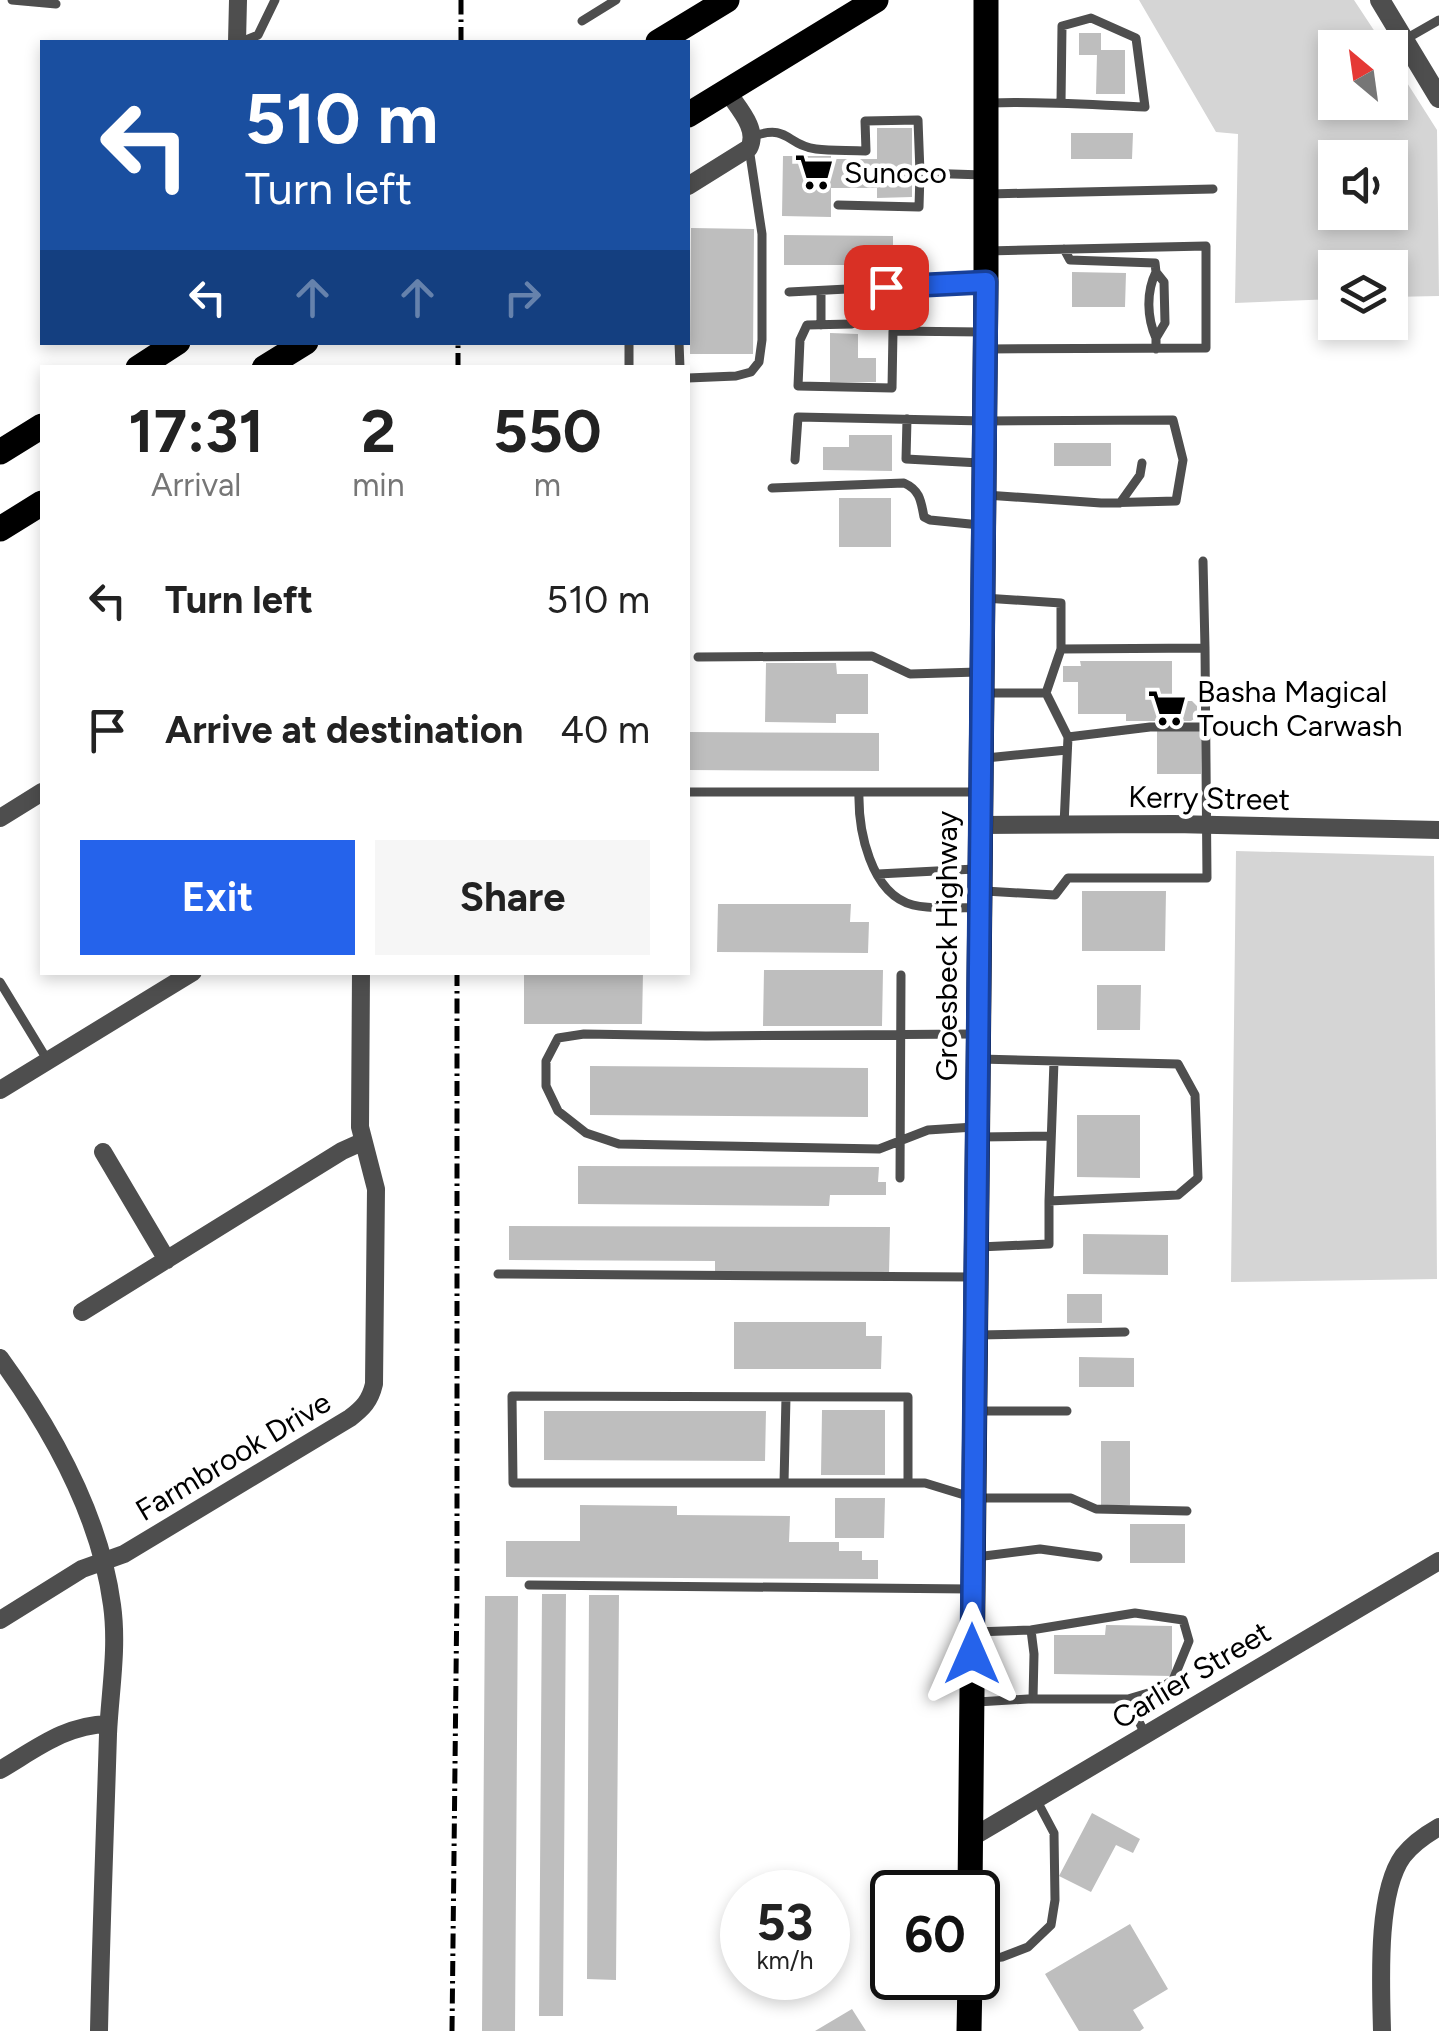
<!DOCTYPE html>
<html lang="en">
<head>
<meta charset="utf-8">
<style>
  body { margin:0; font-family:Figtree,sans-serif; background:#f6f6f6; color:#222; height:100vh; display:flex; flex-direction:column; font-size:38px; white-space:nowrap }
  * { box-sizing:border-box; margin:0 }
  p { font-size:32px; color:#767676 }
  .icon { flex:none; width:55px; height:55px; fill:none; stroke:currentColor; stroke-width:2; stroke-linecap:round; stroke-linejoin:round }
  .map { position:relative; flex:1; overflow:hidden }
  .details { position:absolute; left:40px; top:365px; width:650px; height:610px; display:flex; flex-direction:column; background:#fff; border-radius:0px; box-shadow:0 5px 15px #0003 }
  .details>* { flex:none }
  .hud { position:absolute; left:40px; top:40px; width:650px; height:305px; border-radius:0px; box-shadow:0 5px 15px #0003; background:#1a4fa0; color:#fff; overflow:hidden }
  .needle { width:65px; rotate:331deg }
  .tools { position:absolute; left:1318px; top:30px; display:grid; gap:20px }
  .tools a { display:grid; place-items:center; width:90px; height:90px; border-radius:0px; background:#fff; box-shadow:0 5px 15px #0003; font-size:50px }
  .speed { position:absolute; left:720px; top:1870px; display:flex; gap:20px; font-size:50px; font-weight:700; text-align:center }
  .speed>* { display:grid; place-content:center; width:130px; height:130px; border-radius:50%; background:#fff; box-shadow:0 5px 15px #0003; line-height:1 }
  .speed small { font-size:25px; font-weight:400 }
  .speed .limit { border:5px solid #111; border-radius:15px; background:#fff; color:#111 }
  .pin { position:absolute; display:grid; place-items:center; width:85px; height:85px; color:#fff; margin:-42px; border-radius:20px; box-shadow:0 5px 15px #0006 }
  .me { position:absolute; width:110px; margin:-55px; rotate:0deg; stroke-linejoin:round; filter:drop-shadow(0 0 8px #0008) }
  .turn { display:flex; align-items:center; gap:35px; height:210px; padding:0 40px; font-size:45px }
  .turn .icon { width:130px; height:130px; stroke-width:2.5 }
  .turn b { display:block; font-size:70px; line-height:85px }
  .lanes { display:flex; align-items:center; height:95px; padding:0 40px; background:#0003; justify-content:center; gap:50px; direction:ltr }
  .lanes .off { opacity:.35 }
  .eta { display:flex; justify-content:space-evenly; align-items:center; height:170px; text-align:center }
  .eta b { font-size:60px; font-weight:700; line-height:70px }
  .cta { display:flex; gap:20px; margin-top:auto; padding:20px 40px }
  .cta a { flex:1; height:115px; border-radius:0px; background:#2563eb; color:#fff; font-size:40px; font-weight:700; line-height:115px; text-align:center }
  .cta a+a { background:#f6f6f6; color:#222 }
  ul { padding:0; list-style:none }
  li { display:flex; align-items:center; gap:30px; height:130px; padding:0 40px }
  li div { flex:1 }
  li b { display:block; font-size:38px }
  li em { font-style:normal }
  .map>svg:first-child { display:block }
</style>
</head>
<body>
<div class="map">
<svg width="1439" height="2031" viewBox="0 0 1439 2031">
  <rect width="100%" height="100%" fill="#fff"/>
  <path fill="#d5d5d5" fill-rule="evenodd" d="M 1139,0 L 1354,0 L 1385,47 L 1335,48 L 1335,102 L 1390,102 L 1390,56 L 1437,130 L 1439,296 L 1390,297 L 1390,268 L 1335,268 L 1335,299 L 1235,303 L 1238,134 L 1216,132 ZM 1335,158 L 1390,158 L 1390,212 L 1335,212 Z
    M 1236,851 L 1434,856 L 1437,1279 L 1231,1282 Z"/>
  <path fill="#bebebe" d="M 1079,33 L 1101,33 L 1101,50 L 1125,50 L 1125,94 L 1096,94 L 1097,55 L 1079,55 Z
    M 877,128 L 912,128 L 912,197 L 877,198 L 877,188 L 831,188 L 831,217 L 782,216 L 783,156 L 831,156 L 831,159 L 877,159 Z
    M 1071,133 L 1133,133 L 1132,159 L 1071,159 Z
    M 691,228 L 754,229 L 753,354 L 690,354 Z
    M 784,235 L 893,236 L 893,265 L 784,265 Z
    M 1072,272 L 1126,273 L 1125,307 L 1072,307 Z
    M 830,333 L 858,334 L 858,358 L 876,358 L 876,382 L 830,382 Z
    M 849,435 L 892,435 L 892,471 L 823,470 L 823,447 L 849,447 Z
    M 1054,443 L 1111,443 L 1111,466 L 1054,466 Z
    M 839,498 L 891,498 L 891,547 L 839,547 Z
    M 1080,661 L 1172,661 L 1172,701 L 1192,701 L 1197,706 L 1197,717 L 1191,721 L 1126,721 L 1126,714 L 1078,714 L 1078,682 L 1063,682 L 1063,666 L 1081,666 Z
    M 766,663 L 836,663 L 837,674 L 868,674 L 868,714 L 836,714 L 836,723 L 765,722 Z
    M 1157,730 L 1201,730 L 1201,774 L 1157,774 Z
    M 688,732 L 879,733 L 879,771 L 688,770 Z
    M 1082,891 L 1166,891 L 1165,951 L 1082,951 Z
    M 718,904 L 851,904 L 850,922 L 869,922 L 868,953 L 717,952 Z
    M 764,970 L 883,970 L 882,1026 L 763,1026 Z
    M 524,972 L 643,972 L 642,1024 L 524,1024 Z
    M 1097,985 L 1141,985 L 1140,1030 L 1097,1030 Z
    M 590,1066 L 868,1068 L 868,1117 L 590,1115 Z
    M 1077,1115 L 1140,1115 L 1140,1178 L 1077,1177 Z
    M 578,1166 L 879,1167 L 878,1182 L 886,1182 L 886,1195 L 830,1195 L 829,1206 L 578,1204 Z
    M 509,1226 L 890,1227 L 889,1273 L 715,1273 L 715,1261 L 509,1260 Z
    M 1083,1234 L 1168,1235 L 1168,1275 L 1083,1274 Z
    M 1067,1294 L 1102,1294 L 1102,1323 L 1067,1323 Z
    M 734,1322 L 866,1322 L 866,1336 L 882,1336 L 881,1369 L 734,1369 Z
    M 1079,1357 L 1134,1358 L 1134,1387 L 1079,1387 Z
    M 822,1410 L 885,1410 L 885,1475 L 821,1475 Z
    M 544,1411 L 766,1411 L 765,1461 L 544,1460 Z
    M 1101,1441 L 1130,1441 L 1130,1505 L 1101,1505 Z
    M 835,1498 L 885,1498 L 884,1538 L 835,1538 Z
    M 580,1505 L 677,1506 L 677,1515 L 790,1516 L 789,1542 L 839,1542 L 839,1551 L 862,1551 L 862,1560 L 878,1560 L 878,1579 L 506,1577 L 506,1541 L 580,1541 Z
    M 1130,1524 L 1185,1524 L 1185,1563 L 1130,1563 Z
    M 542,1594 L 566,1594 L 563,2016 L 539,2016 Z
    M 589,1595 L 619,1595 L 616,1980 L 587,1979 Z
    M 485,1596 L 518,1596 L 515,2031 L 482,2031 Z
    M 1106,1625 L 1172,1626 L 1172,1676 L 1054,1674 L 1054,1635 L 1105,1635 Z
    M 1092,1813 L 1140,1839 L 1133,1853 L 1116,1845 L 1091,1892 L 1059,1876 Z
    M 1130,1924 L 1168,1989 L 1133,2010 L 1144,2028 L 1140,2031 L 1079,2031 L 1045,1974 Z
    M 852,2009 L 866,2031 L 815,2031 Z"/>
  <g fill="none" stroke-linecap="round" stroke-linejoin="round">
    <path stroke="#4e4e4e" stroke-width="9" d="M 12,0 L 56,4
      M 582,21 L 616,0
      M 1404,40 L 1439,20
      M 241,42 L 258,35 L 275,0
      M 989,103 C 1041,101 1093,105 1145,107 L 1136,38 L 1091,18 L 1062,26 L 1061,103
      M 754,136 C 789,124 786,145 816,149 C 832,151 849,150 866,151 L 865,121 L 918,120 L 920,173 L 984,175
      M 989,194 L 1213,189
      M 838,205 L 919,207 L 920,173
      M 1064,249 L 1070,260 L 1155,263 L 1156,272 L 1164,282 L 1165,323 L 1156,338 L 1156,349
      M 987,251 L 1206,246 L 1206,348 L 987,349
      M 1156,272 C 1146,292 1147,318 1156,338
      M 789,292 L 983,282
      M 852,324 L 807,325 L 800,340 L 798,386 L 892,388 L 893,331 L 982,332
      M 821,325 L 821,291
      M 679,342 L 680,368
      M 629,368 L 629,342
      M 688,378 L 736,376 L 751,372 L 759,362 L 762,340 L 762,234 L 749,148
      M 907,419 L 906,459 L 980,463
      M 795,460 L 798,417 L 984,421 L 1173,420 L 1183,460 L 1176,501 L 1101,503 L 986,495
      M 772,488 L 904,483 C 920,490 921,501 924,517 L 930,520 L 980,525
      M 1120,503 L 1140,475 L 1142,463
      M 984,598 L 1061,603 L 1061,649 L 1205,648 L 1203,561
      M 1061,649 L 1046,693 L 1068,737 L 1064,825
      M 698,657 L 872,656 L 910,674 L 978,672
      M 984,693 L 1046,693
      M 1068,737 L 1150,727 L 1206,727
      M 986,758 L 1067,750
      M 688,792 L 977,792
      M 859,792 C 858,829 870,894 913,905 C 932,910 956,907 976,908
      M 878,874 L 975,869
      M 985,891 L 1055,895 L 1068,878 L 1207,878 L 1205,648
      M 0,982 L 48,1061
      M 974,1034 L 706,1036 L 584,1034 L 558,1038 L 546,1061 L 546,1086 L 558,1111 L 586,1133 L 619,1144 L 879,1149 L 928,1130 L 974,1127
      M 979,1137 L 1051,1136
      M 900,1178 L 901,975
      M 1049,1201 L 1054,1061
      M 979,1247 L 1049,1244 L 1049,1201 L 1178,1195 L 1198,1178 L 1195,1095 L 1178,1064 L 980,1059
      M 498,1274 L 973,1277
      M 978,1335 L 1125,1332
      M 977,1411 L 1067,1411
      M 784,1483 L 786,1397
      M 908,1483 L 908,1397 L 512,1396 L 513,1483 L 925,1483 L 974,1498 L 1071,1498 L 1096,1509 L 1187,1511
      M 976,1557 L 1040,1549 L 1098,1557
      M 529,1585 L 970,1589
      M 1031,1630 L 1034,1654 L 1033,1699
      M 975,1632 L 1031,1630 L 1135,1613 L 1183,1620 L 1189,1641 L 1173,1680 L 1155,1691 L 1128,1699 L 1028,1699 L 977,1702
      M 1128,1699 L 1145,1734
      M 901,1892 L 907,1889 L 968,1882
      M 892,1896 L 886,1899 L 888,1934 L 892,1938
      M 978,1960 L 1002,1957 L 1028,1947 L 1051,1925 L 1055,1900 L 1054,1833 L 1036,1799"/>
    <path stroke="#4e4e4e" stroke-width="18" d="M 237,42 L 238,0
      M 688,186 L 749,148 C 759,129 738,108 727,91
      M 0,818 L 42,792
      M 979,825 L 1174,824 L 1439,830
      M 0,1090 L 193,972
      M 103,1152 L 167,1260
      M 82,1312 L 342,1151 L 362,1142
      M 0,1358 C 53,1431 100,1515 112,1605 C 118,1648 110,1691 108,1734 C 105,1833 101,1932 99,2031
      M 0,1620 L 82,1569 L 124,1554 L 350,1418 C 363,1408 370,1401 374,1384 L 376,1189 L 360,1127 L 361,972
      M 0,1770 C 36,1749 65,1725 108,1724
      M 971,1838 L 1439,1561
      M 1382,2031 C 1381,1985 1376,1893 1403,1856 C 1413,1843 1425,1835 1439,1827"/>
    <path stroke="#4e4e4e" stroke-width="20" d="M 1380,0 L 1439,98"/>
    <path stroke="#000" stroke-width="25" d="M 658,42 L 727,0
      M 688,115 L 876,0
      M 138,368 L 178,342
      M 264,368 L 306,342
      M 0,452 L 42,426
      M 0,529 L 42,503
      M 970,1892 L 986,282 L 986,0
      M 969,2031 L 970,1978"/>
    <path stroke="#000" stroke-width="5" stroke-dasharray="15 5 2.5 5" stroke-linecap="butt" d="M 461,42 L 461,0
      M 458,368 L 458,342
      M 452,2031 L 457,1588 L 457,972"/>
  </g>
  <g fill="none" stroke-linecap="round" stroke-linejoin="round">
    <g stroke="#184099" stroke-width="25">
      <path id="route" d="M 886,287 L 986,282 L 972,1654"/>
    </g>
    <use href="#route" stroke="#2563eb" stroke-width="18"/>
  </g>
  <defs>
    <g id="supermarket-bare" transform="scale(3)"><path d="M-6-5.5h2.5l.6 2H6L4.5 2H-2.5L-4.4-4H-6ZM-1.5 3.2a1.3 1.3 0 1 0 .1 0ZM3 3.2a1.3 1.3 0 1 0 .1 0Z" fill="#000" stroke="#fff" stroke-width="2.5" paint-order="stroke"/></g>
  </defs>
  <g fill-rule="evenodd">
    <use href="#supermarket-bare" x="814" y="172"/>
    <use href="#supermarket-bare" x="1167" y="708"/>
  </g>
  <g text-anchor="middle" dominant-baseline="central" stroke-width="9" stroke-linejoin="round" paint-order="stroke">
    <g font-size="30" fill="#000" stroke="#fff" text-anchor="start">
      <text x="844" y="172">Sunoco</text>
      <text x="1197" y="691">Basha Magical<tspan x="1197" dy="34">Touch Carwash</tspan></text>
    </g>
    <g font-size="30" fill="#000" stroke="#fff">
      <text transform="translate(1209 798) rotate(1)">Kerry Street</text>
      <text transform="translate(946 946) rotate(-90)">Groesbeck Highway</text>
      <text transform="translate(233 1456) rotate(-31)">Farmbrook Drive</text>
      <text transform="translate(1191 1675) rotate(-31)">Carlier Street</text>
    </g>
  </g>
</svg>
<div class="tools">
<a><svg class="needle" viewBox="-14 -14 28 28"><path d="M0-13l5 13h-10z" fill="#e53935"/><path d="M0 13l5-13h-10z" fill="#767676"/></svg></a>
<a><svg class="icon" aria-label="sound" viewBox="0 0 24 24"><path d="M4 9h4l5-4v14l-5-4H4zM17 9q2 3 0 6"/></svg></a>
<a><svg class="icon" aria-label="layers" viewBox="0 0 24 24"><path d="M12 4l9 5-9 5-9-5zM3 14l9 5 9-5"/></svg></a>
</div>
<div class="speed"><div>53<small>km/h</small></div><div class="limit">60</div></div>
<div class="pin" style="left:886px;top:287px;background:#d93025"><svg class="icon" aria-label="arrive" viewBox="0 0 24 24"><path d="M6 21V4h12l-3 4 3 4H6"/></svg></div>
<svg class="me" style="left:972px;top:1654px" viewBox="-20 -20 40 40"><path d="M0-17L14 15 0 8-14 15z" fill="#2563eb" stroke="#fff" stroke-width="4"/></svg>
<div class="hud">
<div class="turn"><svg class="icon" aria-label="left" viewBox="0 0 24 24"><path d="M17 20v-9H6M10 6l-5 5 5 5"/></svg><div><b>510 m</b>Turn left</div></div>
<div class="lanes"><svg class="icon" aria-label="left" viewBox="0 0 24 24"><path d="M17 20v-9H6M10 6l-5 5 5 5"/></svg><svg class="icon off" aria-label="ahead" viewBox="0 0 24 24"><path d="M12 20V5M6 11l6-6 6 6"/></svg><svg class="icon off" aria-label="ahead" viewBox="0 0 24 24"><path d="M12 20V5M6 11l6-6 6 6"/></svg><svg class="icon off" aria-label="right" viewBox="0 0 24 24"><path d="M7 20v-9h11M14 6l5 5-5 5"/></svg></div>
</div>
<section class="details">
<div class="eta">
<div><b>17:31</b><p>Arrival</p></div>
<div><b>2</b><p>min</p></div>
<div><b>550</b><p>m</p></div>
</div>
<ul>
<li><svg class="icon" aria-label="left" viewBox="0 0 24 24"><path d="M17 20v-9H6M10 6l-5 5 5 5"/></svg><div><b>Turn left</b></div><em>510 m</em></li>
<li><svg class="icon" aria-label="arrive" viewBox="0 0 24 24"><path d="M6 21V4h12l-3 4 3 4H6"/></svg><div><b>Arrive at destination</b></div><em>40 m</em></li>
</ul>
<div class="cta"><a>Exit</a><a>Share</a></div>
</section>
</div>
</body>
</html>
